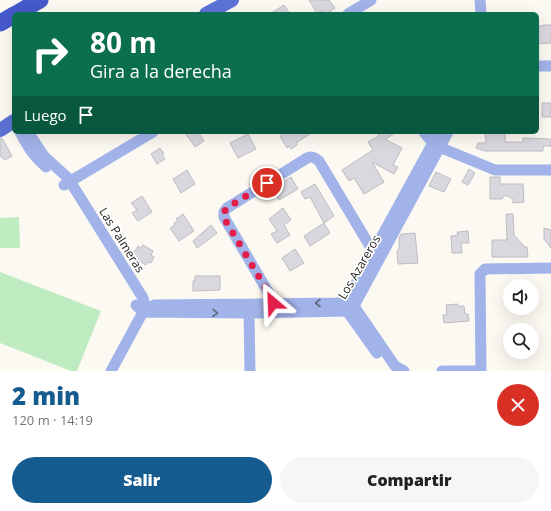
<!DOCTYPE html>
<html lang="es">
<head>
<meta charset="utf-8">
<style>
  body { margin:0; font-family:"Open Sans",sans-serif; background:#f6f6f6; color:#222; height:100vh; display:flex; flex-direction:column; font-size:15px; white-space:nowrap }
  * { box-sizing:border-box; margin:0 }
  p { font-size:13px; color:#767676 }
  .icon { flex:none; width:22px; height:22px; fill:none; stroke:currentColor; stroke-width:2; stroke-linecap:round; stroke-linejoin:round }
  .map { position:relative; height:371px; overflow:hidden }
  .drawer { display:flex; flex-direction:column; background:#fff; flex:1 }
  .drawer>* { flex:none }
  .guide { position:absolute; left:12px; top:12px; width:527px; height:122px; border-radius:6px; box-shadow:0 4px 16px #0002; background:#0b6e4f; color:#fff; overflow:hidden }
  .fabs { position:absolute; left:503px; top:279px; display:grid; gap:8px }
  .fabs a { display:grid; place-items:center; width:36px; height:36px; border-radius:50%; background:#fff; box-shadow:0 4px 16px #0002; font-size:20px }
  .pin { position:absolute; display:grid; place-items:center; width:34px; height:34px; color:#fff; margin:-17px; border:2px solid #fff; border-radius:50%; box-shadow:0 1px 4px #0007 }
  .me { position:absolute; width:44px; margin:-22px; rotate:334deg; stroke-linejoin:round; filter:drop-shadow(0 0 3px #0008) }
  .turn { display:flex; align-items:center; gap:14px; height:84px; padding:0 12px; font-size:18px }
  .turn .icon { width:52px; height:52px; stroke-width:2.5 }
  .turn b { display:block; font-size:28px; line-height:34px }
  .then { display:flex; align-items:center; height:38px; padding:0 12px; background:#0003; gap:8px; font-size:15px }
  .round { display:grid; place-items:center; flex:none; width:42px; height:42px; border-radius:21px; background:#f6f6f6 }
  .head { display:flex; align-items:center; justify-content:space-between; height:68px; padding:0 12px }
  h1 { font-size:24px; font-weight:800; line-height:30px; color:#165b90 }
  .cta { display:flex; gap:8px; margin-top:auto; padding:8px 12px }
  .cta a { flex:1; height:46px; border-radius:24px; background:#165b90; color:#fff; font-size:16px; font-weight:800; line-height:46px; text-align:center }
  .cta a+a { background:#f6f6f6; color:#222 }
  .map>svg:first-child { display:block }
</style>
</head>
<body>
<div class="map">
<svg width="551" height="371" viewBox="0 0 551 371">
  <rect width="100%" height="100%" fill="#fcf9f2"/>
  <path fill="#beecc0" d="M 19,217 L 20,248 L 0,248 L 0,218 Z
    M 0,272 L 101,311 L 77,371 L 71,371 L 0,343 Z"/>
  <path fill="#dad8df" stroke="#bebcc2" d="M 309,0 L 329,0 L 335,8 L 326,14 L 323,14 L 321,11 L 317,13 Z
    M 284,5 L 290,14 L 270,14 Z
    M 543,25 L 551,25 L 551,43 L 537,44 L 537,26 L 543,26 Z
    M 542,103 L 551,103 L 551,117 L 542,117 Z
    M 190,132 L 198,132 L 204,141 L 195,147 L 186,134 Z
    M 287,132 L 313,132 L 296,143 L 297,145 L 291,149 L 289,146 L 287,148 L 280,136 Z
    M 376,132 L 397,132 L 385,139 L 402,148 L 393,165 L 398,167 L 394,174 L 372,162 L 384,182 L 364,194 L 354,178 L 349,181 L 342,170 L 373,150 L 368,142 L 379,136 Z
    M 485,132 L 505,132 L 505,142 L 523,142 L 523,138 L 551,139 L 551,146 L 543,146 L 543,151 L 485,151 L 476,148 L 478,143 L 486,143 Z
    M 248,134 L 256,149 L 238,158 L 230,143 Z
    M 0,138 L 2,138 L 12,156 L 5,160 L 0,156 Z
    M 160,148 L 164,154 L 162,155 L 165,159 L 157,164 L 151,154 Z
    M 469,169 L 475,173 L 468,185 L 462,182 Z
    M 187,170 L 195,184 L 181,193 L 173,179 Z
    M 436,172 L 451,179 L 444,192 L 429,186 Z
    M 291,177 L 298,189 L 279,200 L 272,188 Z
    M 490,177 L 500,177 L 500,184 L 523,184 L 524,202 L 513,203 L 513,199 L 505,195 L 502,199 L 490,199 Z
    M 315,184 L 334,216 L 324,223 L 310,197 L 305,199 L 301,192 Z
    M 142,196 L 152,212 L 138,221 L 132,213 L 137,210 L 131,203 Z
    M 283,208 L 291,220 L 284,225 L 290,235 L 277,243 L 271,234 L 277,231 L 269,219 Z
    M 183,214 L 194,231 L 179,241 L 170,228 L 175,225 L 174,223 L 178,221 L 176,219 Z
    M 506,214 L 513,214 L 514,235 L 525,247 L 527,247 L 528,257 L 492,257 L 492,240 L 507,240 Z
    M 324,223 L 330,233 L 310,246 L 304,236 Z
    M 211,225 L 217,233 L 197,248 L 193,241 Z
    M 544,228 L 551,230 L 551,248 L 544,239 Z
    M 468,231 L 469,243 L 461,243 L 462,253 L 452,253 L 451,236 L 458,235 L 457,232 Z
    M 415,233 L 418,263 L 398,264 L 397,251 L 399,250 L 399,238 L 401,234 Z
    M 143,245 L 153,251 L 151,255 L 154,257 L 151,263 L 148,262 L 146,265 L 136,259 L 137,257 L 133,254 L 138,246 L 141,248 Z
    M 295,249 L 304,263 L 290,271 L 282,258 Z
    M 195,276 L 220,276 L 220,290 L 193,291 L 193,281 L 195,281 Z
    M 458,304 L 458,306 L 464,306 L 465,314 L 468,314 L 469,321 L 444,323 L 443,315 L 447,315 L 446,305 Z"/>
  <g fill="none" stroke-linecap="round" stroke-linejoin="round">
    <path stroke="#a2b3ea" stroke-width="11" d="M 480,0 L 481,14
      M 348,14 L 371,0
      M 537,66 L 551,66
      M 20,132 C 29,149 32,154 46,167
      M 28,132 L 44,156 L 68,178 L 143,298 L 145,305 L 143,312 L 111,371
      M 424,132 L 432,142 L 439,147 L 495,170 L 551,170
      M 64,185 L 153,132
      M 273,303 L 271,297 L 224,217 L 224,212 L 227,208 L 307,158 C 312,156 314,157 319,161 L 371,248 L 380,254
      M 348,303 L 354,306 L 395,366 L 404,371
      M 345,304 L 347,311 L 377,353
      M 136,305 L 143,312 L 249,313 L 347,311 L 354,306 L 448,132
      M 154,305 L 337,303 L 344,302 L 348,298 L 439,132
      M 249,313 L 250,371
      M 442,371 L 479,371
      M 481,371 L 480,274 L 485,269 L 551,268"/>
    <path stroke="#5d72d6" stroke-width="14" d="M 206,14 L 232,0
      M 0,130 L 14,121"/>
    <path stroke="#4659cd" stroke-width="17" d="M 16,14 L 40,0
      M 0,23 L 14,15"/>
  </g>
  <defs><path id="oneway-chevron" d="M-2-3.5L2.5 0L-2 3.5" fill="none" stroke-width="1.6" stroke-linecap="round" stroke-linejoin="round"/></defs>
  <g stroke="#5f6781">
    <use href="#oneway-chevron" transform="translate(318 303) rotate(-180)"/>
    <use href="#oneway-chevron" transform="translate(215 313) rotate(1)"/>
  </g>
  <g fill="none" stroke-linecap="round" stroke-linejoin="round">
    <path stroke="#e11d48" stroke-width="7" stroke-dasharray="0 12.6" d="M 267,183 L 227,208 L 224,212 L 224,218 L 271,297 L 273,303"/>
  </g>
  <g text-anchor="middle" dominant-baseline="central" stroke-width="3.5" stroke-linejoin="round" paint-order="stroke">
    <g font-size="12" fill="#1c1b18" stroke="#fff">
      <text transform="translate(122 240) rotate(58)">Las Palmeras</text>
      <text transform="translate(359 267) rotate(-60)">Los Azareros</text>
    </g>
  </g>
</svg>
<div class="fabs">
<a><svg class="icon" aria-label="sound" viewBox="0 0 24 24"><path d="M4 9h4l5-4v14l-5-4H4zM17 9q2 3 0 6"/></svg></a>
<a><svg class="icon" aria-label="search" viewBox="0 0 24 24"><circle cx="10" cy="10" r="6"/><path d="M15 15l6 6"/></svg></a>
</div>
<div class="pin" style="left:267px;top:183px;background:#d93025"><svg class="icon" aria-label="arrive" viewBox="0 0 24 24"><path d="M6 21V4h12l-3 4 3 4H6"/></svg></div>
<svg class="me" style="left:273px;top:303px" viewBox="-20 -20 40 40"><path d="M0-17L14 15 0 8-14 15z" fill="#e11d48" stroke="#fff" stroke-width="4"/></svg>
<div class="guide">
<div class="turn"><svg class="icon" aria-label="right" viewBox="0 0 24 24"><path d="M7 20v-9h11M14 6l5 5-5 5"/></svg><div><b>80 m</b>Gira a la derecha</div></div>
<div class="then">Luego<svg class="icon" aria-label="arrive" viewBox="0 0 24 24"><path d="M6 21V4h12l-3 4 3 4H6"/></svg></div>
</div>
</div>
<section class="drawer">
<div class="head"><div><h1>2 min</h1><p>120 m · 14:19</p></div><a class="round" style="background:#d93025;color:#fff"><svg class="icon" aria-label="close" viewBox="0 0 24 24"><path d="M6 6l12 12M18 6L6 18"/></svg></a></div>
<div class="cta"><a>Salir</a><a>Compartir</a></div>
</section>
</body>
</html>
